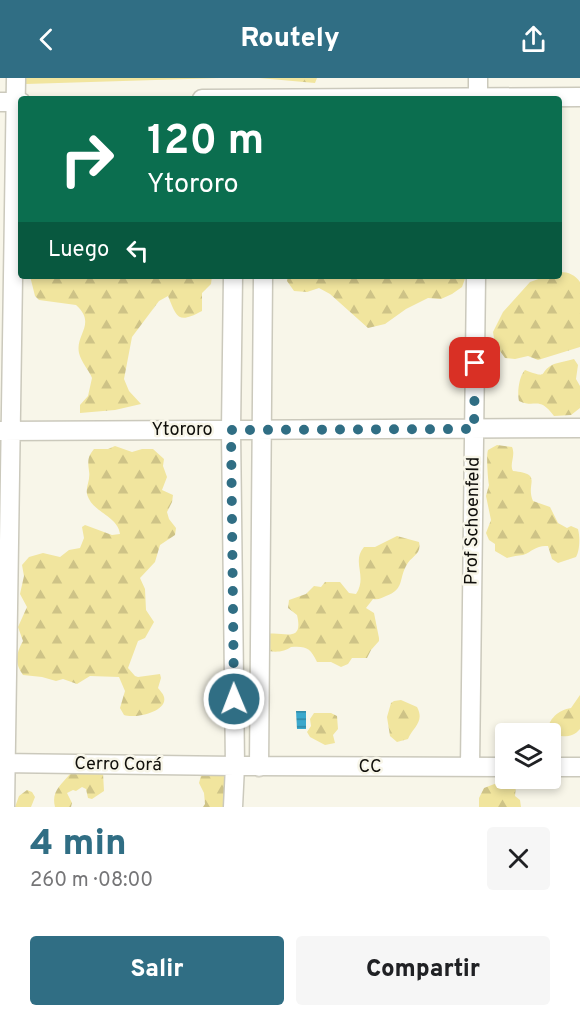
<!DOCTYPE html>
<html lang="es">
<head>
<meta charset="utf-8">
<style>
  body { margin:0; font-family:Overpass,sans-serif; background:#f6f6f6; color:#202124; height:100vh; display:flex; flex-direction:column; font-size:22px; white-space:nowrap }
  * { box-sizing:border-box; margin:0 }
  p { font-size:20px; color:#757577 }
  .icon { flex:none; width:33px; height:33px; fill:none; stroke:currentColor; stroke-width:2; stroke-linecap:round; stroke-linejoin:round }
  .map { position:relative; height:729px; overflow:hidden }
  .sheet { display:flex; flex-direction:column; background:#fff; flex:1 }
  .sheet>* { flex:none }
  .guide { position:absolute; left:18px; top:18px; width:544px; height:183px; border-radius:6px; box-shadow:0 3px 9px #0003; background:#0b6e4f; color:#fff; overflow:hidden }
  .controls { position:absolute; left:495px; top:645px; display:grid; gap:12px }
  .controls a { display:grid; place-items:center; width:66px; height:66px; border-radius:6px; background:#fff; box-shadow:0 3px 9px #0003; font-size:30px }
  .pin { position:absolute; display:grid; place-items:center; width:51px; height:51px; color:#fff; margin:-26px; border-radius:12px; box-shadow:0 3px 9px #0006 }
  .me { position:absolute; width:66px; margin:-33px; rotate:359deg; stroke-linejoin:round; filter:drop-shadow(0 0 4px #0008) }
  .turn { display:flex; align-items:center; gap:21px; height:126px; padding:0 30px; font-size:27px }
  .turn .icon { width:78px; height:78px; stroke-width:2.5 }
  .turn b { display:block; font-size:42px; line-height:51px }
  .then { display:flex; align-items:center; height:57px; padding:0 30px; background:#0003; gap:12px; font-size:22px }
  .round { display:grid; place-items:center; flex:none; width:63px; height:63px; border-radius:6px; background:#f6f6f6 }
  .summary { display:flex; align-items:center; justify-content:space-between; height:102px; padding:0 30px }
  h1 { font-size:36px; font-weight:800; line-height:45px; color:#306e84 }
  .action { display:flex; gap:12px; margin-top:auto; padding:12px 30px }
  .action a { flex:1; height:69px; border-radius:6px; background:#306e84; color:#fff; font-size:24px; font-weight:800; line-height:69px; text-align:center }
  .action a+a { background:#f6f6f6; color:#202124 }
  header { display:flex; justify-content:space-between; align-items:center; height:78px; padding:0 30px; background:#306e84; color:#fff; font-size:27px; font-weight:800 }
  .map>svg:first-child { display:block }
</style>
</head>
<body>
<header><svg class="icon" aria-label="back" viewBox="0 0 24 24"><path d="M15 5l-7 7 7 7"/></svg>Routely<svg class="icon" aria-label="share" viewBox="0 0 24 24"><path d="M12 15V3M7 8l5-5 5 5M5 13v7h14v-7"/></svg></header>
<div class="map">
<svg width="580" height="729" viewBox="0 0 580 729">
  <defs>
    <pattern id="forest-firs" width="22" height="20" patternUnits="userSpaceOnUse" patternTransform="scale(1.5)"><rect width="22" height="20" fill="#f1e59e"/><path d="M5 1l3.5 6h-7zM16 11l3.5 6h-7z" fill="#cec387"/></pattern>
    <pattern id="water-rules" width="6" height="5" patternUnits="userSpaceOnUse" patternTransform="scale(1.5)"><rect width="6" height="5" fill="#3ba8cc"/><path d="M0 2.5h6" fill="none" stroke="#3087a4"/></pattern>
  </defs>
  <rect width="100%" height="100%" fill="#f8f6e9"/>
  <path fill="url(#forest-firs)" d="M 259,0 L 317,0 L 315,5 Z
    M 560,194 C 569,194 575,197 580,204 L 580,269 L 538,282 L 528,278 L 515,281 L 505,280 L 495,266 L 493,254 L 503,234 L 530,204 L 547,198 L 560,198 Z
    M 30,198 L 212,198 L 211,206 L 202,215 L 202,233 C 178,246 177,240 168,218 L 159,223 L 132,259 L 124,301 L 129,313 L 141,326 L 115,332 L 80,335 L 80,327 L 88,318 L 92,300 C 89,292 81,284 79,275 C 75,256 97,246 76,227 L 39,222 L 35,218 Z
    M 288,198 L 466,198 L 462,209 L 452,216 L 441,221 L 428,220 L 406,231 L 385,246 L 368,250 L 330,216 L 319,210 L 307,214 L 294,213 L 287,203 Z
    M 574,281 L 578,287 L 576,301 L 580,308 L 580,330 L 571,337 L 554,338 C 538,317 536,331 519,323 C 517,315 519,298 525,292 C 551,302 537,294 554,286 C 560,284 568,283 574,281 Z
    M 497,367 L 512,369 C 516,378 509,386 513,393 C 544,396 525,405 533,423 L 550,429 L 558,445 L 567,450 L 571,448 L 578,451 C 580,458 580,473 576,479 L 558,485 L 552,481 L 548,468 C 536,467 533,473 523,477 C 517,478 513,478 507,480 L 495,473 L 495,466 L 489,462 L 486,455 L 491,442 L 486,418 L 489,407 C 488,402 486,378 488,372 Z
    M 115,368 L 132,374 L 142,371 L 153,371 L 164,381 L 163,388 L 167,399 L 162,412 L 173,417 L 172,424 L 167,434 L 169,441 L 176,450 L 175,457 L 160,467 L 155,484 L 140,500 L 145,511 L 146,532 L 154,544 L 145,560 L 138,563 L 128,590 L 135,598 L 138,599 L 160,596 L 161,600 L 158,610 C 160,613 163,615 164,619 C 168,634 134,641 124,637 L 120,630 L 125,613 L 119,599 L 90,598 L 77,606 L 63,601 L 56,603 L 42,599 L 23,597 C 14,585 16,575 23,563 L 18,549 L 27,529 L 20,516 L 24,498 L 22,487 L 29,479 L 43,475 L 60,479 L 69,472 L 80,470 L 84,460 L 82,449 L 85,447 L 112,457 L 120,456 C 118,439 96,435 89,421 C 83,411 91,404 89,393 C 88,384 87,379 94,371 L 108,371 Z
    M 397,458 L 419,464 C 422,477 411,478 406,488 C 399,501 404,512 386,518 C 381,520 379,522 373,521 L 366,530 L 374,535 L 379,560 L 379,563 L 371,572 L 367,580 L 352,580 L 348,586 L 341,589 L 331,584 L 317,584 C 310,570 307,568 291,569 C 285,574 273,575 266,572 L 268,556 C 283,553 304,566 297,537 L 288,530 L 289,522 L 306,516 L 314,508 L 321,509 L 325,504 L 340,504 L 349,515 L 356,516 C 368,498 351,484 364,469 L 375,469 Z
    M 580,617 L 580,651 C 572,661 559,659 548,655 C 547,642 558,632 571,630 Z
    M 401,622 L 417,629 C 425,644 413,649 408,661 L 397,664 L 390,658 L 387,639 L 391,625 L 394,623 Z
    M 314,635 L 331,635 L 337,638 L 338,651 L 333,657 L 335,665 L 325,667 L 310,659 L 307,654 L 311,648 L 310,641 Z
    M 92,692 L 103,695 L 104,713 L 92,721 L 88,720 L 86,711 L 82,709 L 76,713 L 73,712 L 67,715 L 72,725 L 71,729 L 55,729 C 51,713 61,707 70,696 L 83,696 Z
    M 223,692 L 226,698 L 226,729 L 203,729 L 205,726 L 204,715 L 199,705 L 202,694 Z
    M 503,701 L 514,701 L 516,708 L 515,718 L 520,722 L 521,729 L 479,729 L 479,720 L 484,710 L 497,705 Z
    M 27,712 L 32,714 L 35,719 L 31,729 L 15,729 L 19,718 Z"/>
  <path fill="#f1e59e" d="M 26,0 L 220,0 L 26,6 Z"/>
  <path fill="url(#water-rules)" d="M 296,633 L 306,633 L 306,651 L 297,651 Z"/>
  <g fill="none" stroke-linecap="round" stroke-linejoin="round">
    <g stroke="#cbc9bc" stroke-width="21">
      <path id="minor" d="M 202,21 L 580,19
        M 478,21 L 478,0
        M 0,24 L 21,24
        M 233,198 L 231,352 L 235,688 L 233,729
        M 0,353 L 580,350
        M 0,685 L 235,688 L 506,689
        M 259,689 L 263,198
        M 470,689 L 476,198
        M 550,689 L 580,689
        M 5,729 L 16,0"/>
    </g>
    <use href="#minor" stroke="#fff" stroke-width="18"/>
  </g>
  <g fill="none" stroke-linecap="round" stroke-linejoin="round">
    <path stroke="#306e84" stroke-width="10" stroke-dasharray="0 18" d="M 234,621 L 231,352 L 474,351 L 475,285"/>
  </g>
  <g text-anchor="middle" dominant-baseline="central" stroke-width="5" stroke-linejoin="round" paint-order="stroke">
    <g font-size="18" fill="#100f0b" stroke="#f8f6e9">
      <text x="182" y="352">Ytororo</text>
      <text transform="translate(473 443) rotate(-89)">Prof Schoenfeld</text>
      <text transform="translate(118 687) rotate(1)">Cerro Corá</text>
      <text x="370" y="689">CC</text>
    </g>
  </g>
</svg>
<div class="controls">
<a><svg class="icon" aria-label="layers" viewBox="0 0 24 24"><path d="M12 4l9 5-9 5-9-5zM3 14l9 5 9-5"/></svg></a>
</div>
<div class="pin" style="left:475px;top:285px;background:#d93025"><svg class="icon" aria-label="arrive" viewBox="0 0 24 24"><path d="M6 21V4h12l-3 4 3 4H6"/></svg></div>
<svg class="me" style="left:234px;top:621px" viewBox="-20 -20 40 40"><circle r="17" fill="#306e84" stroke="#fff" stroke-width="3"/><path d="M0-11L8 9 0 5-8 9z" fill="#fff"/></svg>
<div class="guide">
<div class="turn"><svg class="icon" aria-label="right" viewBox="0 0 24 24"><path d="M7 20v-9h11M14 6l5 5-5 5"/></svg><div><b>120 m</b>Ytororo</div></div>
<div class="then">Luego<svg class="icon" aria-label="left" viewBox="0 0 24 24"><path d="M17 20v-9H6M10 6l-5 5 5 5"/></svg></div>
</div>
</div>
<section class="sheet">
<div class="summary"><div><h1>4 min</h1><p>260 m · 08:00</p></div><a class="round"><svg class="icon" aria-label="close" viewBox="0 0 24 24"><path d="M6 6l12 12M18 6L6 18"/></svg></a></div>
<div class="action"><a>Salir</a><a>Compartir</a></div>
</section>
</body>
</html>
